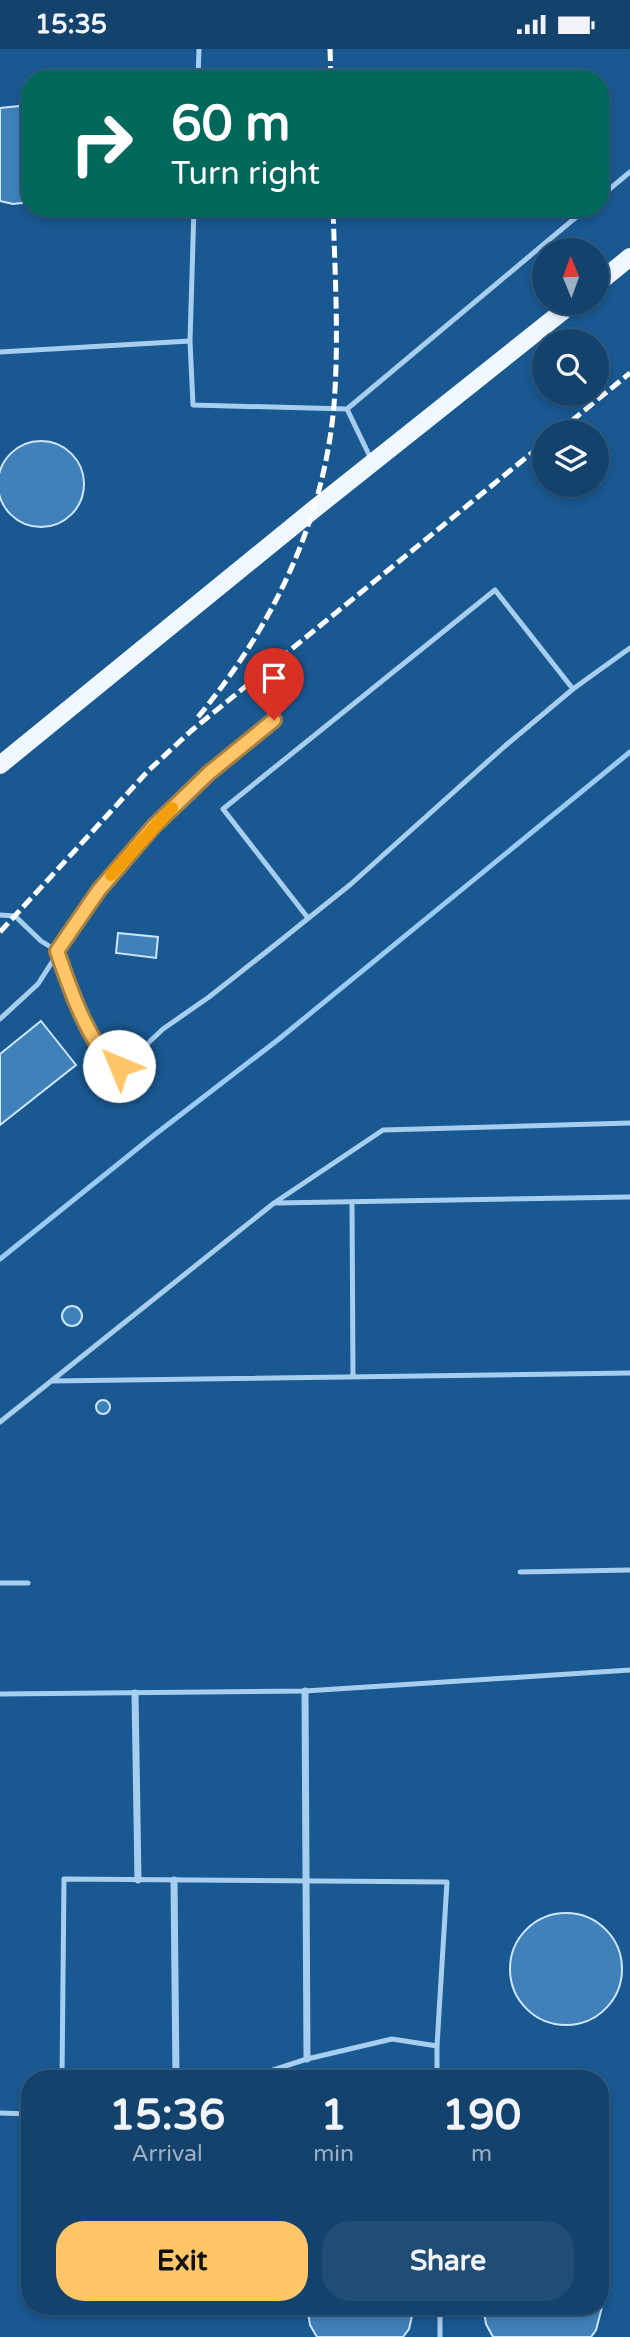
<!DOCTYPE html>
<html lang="en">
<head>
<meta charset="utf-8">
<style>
  body { margin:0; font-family:"Varela Round",sans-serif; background:#204d75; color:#f1f3f6; height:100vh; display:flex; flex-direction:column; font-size:26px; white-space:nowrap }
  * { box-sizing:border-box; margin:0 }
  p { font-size:23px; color:#9db0c2 }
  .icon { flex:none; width:38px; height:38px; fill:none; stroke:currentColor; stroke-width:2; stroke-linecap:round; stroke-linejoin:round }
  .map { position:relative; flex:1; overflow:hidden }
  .drawer { position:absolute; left:21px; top:2021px; width:588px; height:245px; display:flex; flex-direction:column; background:#13426d; border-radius:28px; box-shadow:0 4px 10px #0003,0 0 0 2px #325b80 }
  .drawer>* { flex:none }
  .hud { position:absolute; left:21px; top:21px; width:588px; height:147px; border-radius:28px; box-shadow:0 4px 10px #0003,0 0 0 2px #325b80; background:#00695c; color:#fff; overflow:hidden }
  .needle { width:46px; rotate:359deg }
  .tools { position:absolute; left:532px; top:189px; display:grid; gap:14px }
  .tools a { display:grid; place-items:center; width:77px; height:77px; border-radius:50%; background:#13426d; box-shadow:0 4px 10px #0003,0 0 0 2px #325b80; font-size:35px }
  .pin { position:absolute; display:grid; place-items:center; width:60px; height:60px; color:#fff; margin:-72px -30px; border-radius:50% 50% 50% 0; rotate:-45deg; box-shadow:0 0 7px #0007 }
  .pin .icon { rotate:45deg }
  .me { position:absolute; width:77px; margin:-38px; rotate:315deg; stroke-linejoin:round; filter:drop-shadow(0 0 5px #0008) }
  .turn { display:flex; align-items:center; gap:24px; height:147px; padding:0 35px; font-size:32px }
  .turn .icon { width:91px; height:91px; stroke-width:2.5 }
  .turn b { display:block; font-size:49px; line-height:60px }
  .eta { display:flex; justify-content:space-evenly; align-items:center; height:119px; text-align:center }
  .eta b { font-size:42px; font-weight:700; line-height:49px }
  .cta { display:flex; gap:14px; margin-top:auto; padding:14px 35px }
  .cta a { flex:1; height:80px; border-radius:28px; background:#ffc566; color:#111; font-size:28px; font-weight:700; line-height:80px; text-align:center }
  .cta a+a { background:#204d75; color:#f1f3f6 }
  .status { display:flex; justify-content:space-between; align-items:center; height:49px; padding:0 35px; background:#13426d; direction:ltr }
  .status svg { height:19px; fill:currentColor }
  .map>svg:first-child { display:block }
</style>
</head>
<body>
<div class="status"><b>15:35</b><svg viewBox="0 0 49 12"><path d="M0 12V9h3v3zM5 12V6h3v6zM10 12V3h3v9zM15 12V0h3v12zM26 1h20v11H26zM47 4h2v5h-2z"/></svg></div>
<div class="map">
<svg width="630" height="2288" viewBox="0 0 630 2288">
  <rect width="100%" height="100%" fill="#195891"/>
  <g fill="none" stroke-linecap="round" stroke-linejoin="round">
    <path stroke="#9acbf2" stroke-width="5" d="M 0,1210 L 153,1087 L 279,990 L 630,703"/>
  </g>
  <path fill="#4181b9" stroke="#cee6fb" stroke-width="2" d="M 19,57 L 30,59 L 30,153 L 13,155 L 0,152 L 0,59 Z
    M-2 435a43 43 0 1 1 86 0a43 43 0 1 1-86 0Z
    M 118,884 L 158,888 L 156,909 L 116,904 Z
    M 41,972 L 76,1016 L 0,1076 L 0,1005 Z
    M62 1267a10 10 0 1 1 20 0a10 10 0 1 1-20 0Z
    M96 1358a7 7 0 1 1 14 0a7 7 0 1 1-14 0Z
    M510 1920a56 56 0 1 1 112 0a56 56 0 1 1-112 0Z
    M 307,2258 L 414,2258 L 409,2280 L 403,2288 L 317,2288 L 310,2276 Z
    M 483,2258 L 602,2258 L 596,2281 L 591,2288 L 493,2288 L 486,2275 Z"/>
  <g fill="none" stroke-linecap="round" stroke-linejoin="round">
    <path stroke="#a7ceef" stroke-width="5" d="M 198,30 L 199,0
      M 600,148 L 630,123
      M 194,159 L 190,292 L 193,356 L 347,360 L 587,159
      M 0,303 L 190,292
      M 347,360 L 372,412
      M 0,866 L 15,867 L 41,892 L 57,902 L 84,973 L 97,998 L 112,1017 L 119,1017 L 128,1013 L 163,980 L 209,948 L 280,892 L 351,835 L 505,697 L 573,640 L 630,599
      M 308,869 L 223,760 L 495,541 L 573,640
      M 0,970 L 38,935 L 98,841 L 154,777 L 209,724 L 274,671
      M 352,1153 L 353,1328
      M 276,1154 L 630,1148
      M 52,1332 L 630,1324
      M 0,1373 L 274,1154 L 383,1081 L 630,1074
      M 520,1523 L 630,1521
      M 0,1534 L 28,1534
      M 0,1645 L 305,1642 L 630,1621
      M 62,2030 L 64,1830 L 447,1833 L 437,1997 L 437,2030
      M 245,2030 L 307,2010 L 392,1990 L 437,1997
      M 0,2064 L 30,2065
      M 440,2258 L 440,2288"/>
    <path stroke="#a7ceef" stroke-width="7" d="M 305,1642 L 307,2010
      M 135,1644 L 138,1831
      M 174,1831 L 176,2030"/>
    <path stroke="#f0f7ff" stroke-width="18" d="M 597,235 L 630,208
      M 0,716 L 313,461 L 573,254"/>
    <path stroke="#fff" stroke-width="5" stroke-dasharray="12 5" stroke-linecap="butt" d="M 330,0 L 331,30
      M 558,383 L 630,324
      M 198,668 C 272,579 324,472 334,356 C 339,291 335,225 333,159
      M 0,883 L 148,722 L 191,682 L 544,394"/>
  </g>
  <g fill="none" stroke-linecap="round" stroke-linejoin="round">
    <g stroke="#a68042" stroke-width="18">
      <path id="route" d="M 119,1017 L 112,1017 C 85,983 71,943 57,902 L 99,841 L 154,777 L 209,724 L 274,671"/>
    </g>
    <use href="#route" stroke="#ffc566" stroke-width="12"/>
    <path stroke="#f59e0b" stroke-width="12" d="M 111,826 L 172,759"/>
  </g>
</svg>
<div class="tools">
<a><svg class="needle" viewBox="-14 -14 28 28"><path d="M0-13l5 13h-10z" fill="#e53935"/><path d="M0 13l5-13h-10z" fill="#9db0c2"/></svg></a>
<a><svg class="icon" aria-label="search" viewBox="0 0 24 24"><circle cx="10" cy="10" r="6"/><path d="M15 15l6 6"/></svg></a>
<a><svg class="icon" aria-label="layers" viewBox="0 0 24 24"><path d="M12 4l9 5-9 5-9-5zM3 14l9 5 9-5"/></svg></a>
</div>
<div class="pin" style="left:274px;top:671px;background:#d93025"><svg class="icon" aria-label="arrive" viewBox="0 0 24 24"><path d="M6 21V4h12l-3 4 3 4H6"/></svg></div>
<svg class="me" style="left:119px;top:1017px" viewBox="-20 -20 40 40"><circle r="19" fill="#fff"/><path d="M0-13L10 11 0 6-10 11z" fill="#ffc566"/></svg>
<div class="hud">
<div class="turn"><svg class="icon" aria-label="right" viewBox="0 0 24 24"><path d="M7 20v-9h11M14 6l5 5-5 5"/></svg><div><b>60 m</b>Turn right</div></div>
</div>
<section class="drawer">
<div class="eta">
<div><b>15:36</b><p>Arrival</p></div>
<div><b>1</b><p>min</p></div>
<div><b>190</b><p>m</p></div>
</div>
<div class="cta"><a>Exit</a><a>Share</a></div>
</section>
</div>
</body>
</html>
